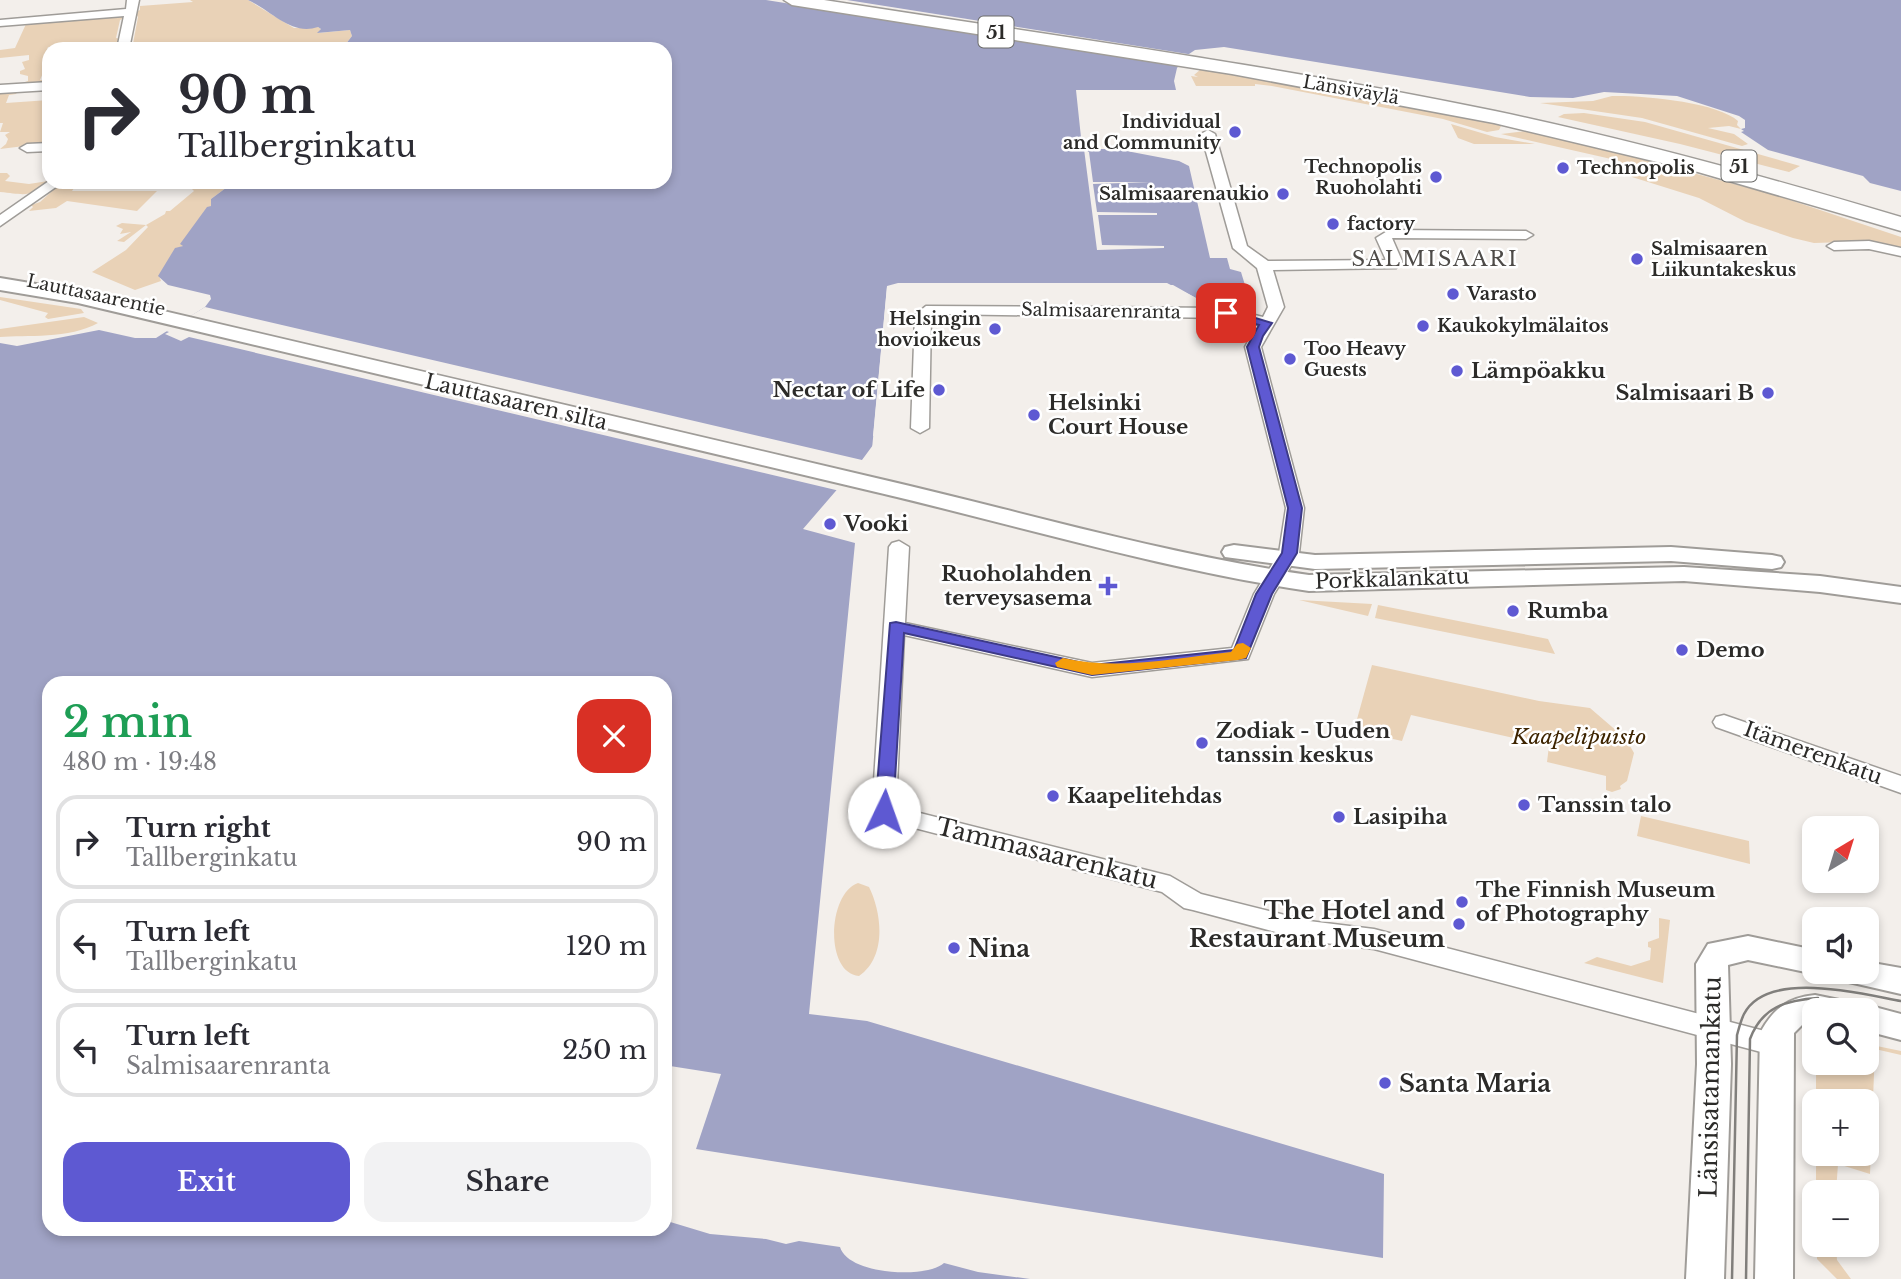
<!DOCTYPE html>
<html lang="en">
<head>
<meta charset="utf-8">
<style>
  body { margin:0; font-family:"Libre Baskerville",serif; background:#f2f2f3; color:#2b2b33; height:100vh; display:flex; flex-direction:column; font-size:26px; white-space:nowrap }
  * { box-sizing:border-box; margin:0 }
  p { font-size:23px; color:#7c7c81 }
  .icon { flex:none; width:38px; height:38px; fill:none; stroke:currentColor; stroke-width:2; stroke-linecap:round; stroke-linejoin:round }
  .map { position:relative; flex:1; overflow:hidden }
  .sheet { position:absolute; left:42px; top:676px; width:630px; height:560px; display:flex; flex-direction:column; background:#fff; border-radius:21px; box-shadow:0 4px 10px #0003 }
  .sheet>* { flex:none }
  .guide { position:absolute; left:42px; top:42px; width:630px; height:147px; border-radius:21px; box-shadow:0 4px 10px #0003; background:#fff; color:#2b2b33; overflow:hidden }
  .needle { width:46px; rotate:38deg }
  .tools { position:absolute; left:1802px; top:816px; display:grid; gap:14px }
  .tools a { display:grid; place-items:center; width:77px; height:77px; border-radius:14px; background:#fff; box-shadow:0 4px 10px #0003; font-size:35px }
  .pin { position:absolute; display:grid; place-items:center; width:60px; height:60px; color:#fff; margin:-30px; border-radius:14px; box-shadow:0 4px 10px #0006 }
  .me { position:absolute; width:77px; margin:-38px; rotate:3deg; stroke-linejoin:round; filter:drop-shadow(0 0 5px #0008) }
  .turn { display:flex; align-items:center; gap:24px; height:147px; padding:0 21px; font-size:32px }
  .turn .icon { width:91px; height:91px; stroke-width:2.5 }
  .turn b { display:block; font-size:49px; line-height:60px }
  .round { display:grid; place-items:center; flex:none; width:74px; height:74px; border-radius:21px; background:#f2f2f3 }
  .overview { display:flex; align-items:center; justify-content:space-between; height:119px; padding:0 21px }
  h1 { font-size:42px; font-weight:600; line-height:52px; color:#1e9e55 }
  .button { display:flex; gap:14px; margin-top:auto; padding:14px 21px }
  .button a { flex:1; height:80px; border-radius:21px; background:#5e59d2; color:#fff; font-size:28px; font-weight:600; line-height:80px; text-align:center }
  .button a+a { background:#f2f2f3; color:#2b2b33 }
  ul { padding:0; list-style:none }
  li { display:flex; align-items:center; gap:21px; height:94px; margin:0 14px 10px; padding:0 7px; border:4px solid #e1e1e2; border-radius:21px }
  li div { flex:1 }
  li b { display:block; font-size:26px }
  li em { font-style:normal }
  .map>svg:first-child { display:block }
</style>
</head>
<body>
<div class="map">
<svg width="1901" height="1279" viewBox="0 0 1901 1279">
  <rect width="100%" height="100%" fill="#f3efeb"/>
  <path fill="#e9d2b7" d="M 190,0 L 248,0 L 294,28 L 318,27 L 321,29 L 318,33 L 350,30 L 352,36 L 342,49 L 305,49 L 298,46 L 293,48 L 177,49 L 177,46 L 165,49 L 132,49 L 138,17 L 135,12 L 140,10 L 140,6 L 193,2 Z
    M 121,14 L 124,18 L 120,20 L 116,38 L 121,39 L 122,44 L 116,46 L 92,46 L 90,43 L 48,47 L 46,53 L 49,53 L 49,58 L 46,58 L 45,66 L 49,66 L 49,72 L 43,73 L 40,80 L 49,80 L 49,83 L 22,83 L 28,81 L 28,76 L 20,74 L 20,71 L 25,69 L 22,62 L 29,60 L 29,55 L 0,58 L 0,50 L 15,48 L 26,24 Z
    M 1201,69 L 1502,124 L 1499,130 L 1487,132 L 1443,119 L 1272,86 L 1255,84 L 1255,86 L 1196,86 L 1191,76 L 1198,77 L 1194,75 Z
    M 19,89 L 16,94 L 9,95 L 6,103 L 49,100 L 49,130 L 43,138 L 49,139 L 49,143 L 0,149 L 6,144 L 8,139 L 5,135 L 10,132 L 0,132 L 3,123 L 0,123 L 0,91 Z
    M 1612,96 C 1640,95 1718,102 1738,121 L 1737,125 L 1741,129 L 1729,126 L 1708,128 L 1734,134 L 1748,144 L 1742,146 L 1642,118 L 1540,103 L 1593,101 Z
    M 1584,113 L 1645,122 L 1800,166 L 1789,172 L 1680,144 L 1558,117 L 1564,114 Z
    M 1451,124 L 1495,137 L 1535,144 L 1474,144 L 1458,138 Z
    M 1533,130 L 1775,195 L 1901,237 L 1901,249 L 1846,242 L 1814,243 L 1793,238 L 1746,222 L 1699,198 L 1632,177 L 1620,161 L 1501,134 Z
    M 0,173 L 7,173 L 10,176 L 5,181 L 29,184 L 48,181 C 30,199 24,194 0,192 Z
    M 62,182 L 77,184 L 72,191 L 157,191 L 137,211 L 67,201 L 56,208 L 29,211 L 33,207 L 31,205 L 40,202 Z
    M 206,182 L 234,182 L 211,199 L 211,206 L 184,245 L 178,249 L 159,275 L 161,281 L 135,290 L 92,272 L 126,250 L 148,227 L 146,225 L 124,242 L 117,241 L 131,232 L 120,234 L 123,229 L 116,226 L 122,223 L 146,225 L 165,214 L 166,211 L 170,211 L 194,191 L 192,189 Z
    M 0,297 L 81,309 L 84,313 L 48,319 L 45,317 L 48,313 L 0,300 Z
    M 84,317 L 98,323 C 70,339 25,335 0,337 L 0,329 Z
    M 1299,600 L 1372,604 L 1368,616 Z
    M 1378,605 L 1548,639 L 1555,654 L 1375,618 Z
    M 1372,665 L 1539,701 L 1590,708 L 1626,739 L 1634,753 L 1627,781 L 1620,786 L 1621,789 L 1612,792 L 1606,790 L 1606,776 L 1547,762 L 1549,746 L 1411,715 L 1402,741 L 1354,730 Z
    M 1641,816 L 1749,841 L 1750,864 L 1637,836 Z
    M 858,883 L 869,887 C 882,913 887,957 859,976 C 824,973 828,893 858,883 Z
    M 1659,918 L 1670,920 L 1663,983 L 1584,963 L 1597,957 L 1631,966 L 1650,960 L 1651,948 L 1648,947 L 1648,942 L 1659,938 Z
    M 1867,1044 L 1901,1051 L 1901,1055 L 1875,1049 L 1870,1174 L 1838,1164 L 1836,1192 L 1816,1192 L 1816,1153 L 1867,1153 L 1867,1101 L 1816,1101 L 1816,1062 L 1867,1062 Z
    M 1817,1244 L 1836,1244 L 1837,1260 L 1851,1279 L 1837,1279 L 1817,1259 Z"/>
  <path fill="#a0a3c5" d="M 248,0 L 1901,0 L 1901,191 L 1870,183 L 1863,176 L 1768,150 L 1741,132 L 1744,131 L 1741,129 L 1745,128 L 1745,120 L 1739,116 L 1677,96 L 1604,92 L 1573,98 L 1530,97 L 1224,47 L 1195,50 L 1189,54 L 1177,68 L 1174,81 L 1176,90 L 1076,90 L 1082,147 L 1083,149 L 1116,149 L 1179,161 L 1189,166 L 1210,258 L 1227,258 L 1230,269 L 1241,272 L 1248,295 L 1196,298 L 1173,285 L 887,287 L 872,449 L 803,529 L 855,543 L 809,1014 L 867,1021 L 1384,1174 L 1383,1258 L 696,1149 L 721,1074 L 670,1066 L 665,1079 L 665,682 L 49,682 L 49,1228 L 665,1228 L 667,1221 L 710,1234 L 766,1239 L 786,1244 L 799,1241 L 840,1247 C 848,1275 927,1279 944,1263 L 978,1272 L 1030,1279 L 0,1279 L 0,343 L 17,346 L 99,330 L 135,338 L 156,338 L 205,307 L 211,299 L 210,295 L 168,285 L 158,276 L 175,248 L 183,246 L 180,244 L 207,207 L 211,206 L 211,199 L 234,182 L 665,182 L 665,49 L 342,49 L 352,36 L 350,30 L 317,33 L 321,29 L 318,27 C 291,36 272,11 248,0 Z"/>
  <path fill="#f3efeb" d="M 766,0 L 847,0 L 1194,55 L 1182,66 Z
    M 1084,149 L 1089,152 L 1093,182 L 1151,182 L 1093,184 L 1097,212 L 1157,213 L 1157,215 L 1098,215 L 1102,245 L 1164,246 L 1164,248 L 1097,250 Z
    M 898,283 L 1167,283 L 1196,298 L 1203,298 L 1204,302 L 1195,301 L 1166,287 L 896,287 L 890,290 L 877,436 L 873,436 L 887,286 Z
    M 205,307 L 862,460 L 873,445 L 876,445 L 876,449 L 840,491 L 189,337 L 181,341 L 165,334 L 169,332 L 166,331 Z"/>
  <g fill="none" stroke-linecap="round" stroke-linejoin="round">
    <g stroke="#9f9c98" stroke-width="3">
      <path id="minor" d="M 127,0 L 139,0 L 129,49 L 117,49 L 124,16 L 0,26 L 0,20 L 126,9 Z
        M 49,82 L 49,90 L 0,93 L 0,85 Z
        M 1208,130 L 1215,134 L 1247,246 L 1268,261 L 1386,260 L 1376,238 L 1389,230 L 1526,231 L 1533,235 L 1526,239 L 1392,238 L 1402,261 L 1396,268 L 1273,270 L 1284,307 L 1261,347 L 1304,508 L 1299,553 L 1274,594 L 1248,659 L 1092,677 L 904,635 L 896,807 L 1170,876 L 1201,894 L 1309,921 L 1374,929 L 1776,1034 L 1786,1037 L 1790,1045 L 1786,1053 L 1776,1056 L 1374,949 L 1309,941 L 1193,910 L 1184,908 L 1162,892 L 876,818 L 872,812 L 889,547 L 892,543 L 899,541 L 909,547 L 905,623 L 1092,663 L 1232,648 L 1254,594 L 1279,553 L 1286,508 L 1245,347 L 1257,325 L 1226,318 L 935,314 L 931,317 L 929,428 L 920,433 L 911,428 L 915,315 L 926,306 L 1226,308 L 1263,317 L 1268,307 L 1257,268 L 1233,248 L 1201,134 Z
        M 49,143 L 49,151 L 27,152 L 20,148 L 27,144 Z
        M 49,181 L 63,182 L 0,226 L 0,215 Z
        M 1869,241 L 1901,248 L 1901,256 L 1869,249 L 1834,250 L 1827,246 L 1834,242 Z
        M 1724,715 L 1901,776 L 1901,793 L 1716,727 L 1713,722 L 1716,717 Z"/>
    </g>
    <g stroke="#9f9c98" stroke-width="4">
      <path id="major" d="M 0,278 L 78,291 C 344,353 610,415 876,478 C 1020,511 1162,554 1309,575 L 1684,567 L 1820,576 L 1901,587 L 1901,603 L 1820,592 L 1684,581 L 1309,591 C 1162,569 1020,526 876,492 C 610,429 344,366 78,303 L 0,290 Z
        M 1234,545 L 1315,555 L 1671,547 L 1772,555 L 1781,557 L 1784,562 L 1781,567 L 1772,569 L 1671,561 L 1315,569 L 1225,557 L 1222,552 L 1225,547 Z
        M 1748,936 L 1815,950 L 1815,971 L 1825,971 L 1815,974 L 1748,960 L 1728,965 L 1731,1064 L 1724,1279 L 1686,1279 L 1697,1064 L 1696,964 L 1708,944 Z
        M 1867,962 L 1901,968 L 1901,994 L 1840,980 L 1836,971 L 1867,971 Z
        M 1815,995 L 1844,1001 L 1849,1010 L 1815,1010 L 1815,1022 L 1804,1023 L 1794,1033 L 1793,1279 L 1755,1279 L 1760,1033 C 1773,1009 1787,998 1815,995 Z
        M 1867,1005 L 1901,1014 L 1901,1040 L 1867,1031 L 1867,1010 L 1855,1010 Z"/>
    </g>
    <g stroke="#9f9c98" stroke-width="3">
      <path id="highway" d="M 784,0 L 824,0 C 1048,35 1273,65 1495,111 C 1632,140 1767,177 1901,217 L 1901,231 L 1691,170 L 1494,123 L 1232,74 L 792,5 Z"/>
    </g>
    <use href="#minor" fill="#fff" fill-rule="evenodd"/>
    <use href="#major" fill="#fff" fill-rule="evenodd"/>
    <use href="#highway" fill="#fff" fill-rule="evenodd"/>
    <path stroke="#817f7c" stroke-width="2.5" d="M 1732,1279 L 1737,1035 C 1739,1028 1741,1020 1744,1014 C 1767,969 1862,994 1901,1001
      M 1746,1279 L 1750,1039 C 1762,1007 1786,1000 1818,998"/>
  </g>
  <path fill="#5e59d2" stroke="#3d3a88" stroke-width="2" d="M 1226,309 L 1272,323 L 1263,336 L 1259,347 L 1302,508 L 1297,553 L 1272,594 L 1246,658 L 1092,675 L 904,633 L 893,812 L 891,817 L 878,817 L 875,812 L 890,623 L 896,622 L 1092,665 L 1234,650 L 1256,594 L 1282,553 L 1288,508 L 1247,347 L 1259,325 L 1222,316 L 1220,313 Z"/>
  <path fill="#f59e0b" d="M 1243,643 L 1251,648 L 1246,658 L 1238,660 L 1092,675 L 1057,667 L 1055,663 L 1063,658 C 1118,671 1176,658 1231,652 L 1237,644 Z"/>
  <g fill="#5e59d2" stroke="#fff" stroke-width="2.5">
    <circle cx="1235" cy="132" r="7"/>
    <circle cx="1563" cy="168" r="7"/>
    <circle cx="1436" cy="177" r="7"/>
    <circle cx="1283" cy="194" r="7"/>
    <circle cx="1333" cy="224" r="7"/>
    <circle cx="1637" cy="259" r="7"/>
    <circle cx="1453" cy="294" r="7"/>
    <circle cx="1423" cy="326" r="7"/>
    <circle cx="995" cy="329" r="7"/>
    <circle cx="1290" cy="359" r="7"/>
    <circle cx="1457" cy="371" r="7"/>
    <circle cx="939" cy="390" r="7"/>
    <circle cx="1768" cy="393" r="7"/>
    <circle cx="1034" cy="415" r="7"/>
    <circle cx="830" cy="524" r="7"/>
    <path d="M1104.5 575.5h7v7h7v7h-7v7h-7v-7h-7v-7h7z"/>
    <circle cx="1513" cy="611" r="7"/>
    <circle cx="1682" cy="650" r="7"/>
    <circle cx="1202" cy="743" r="7"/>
    <circle cx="1053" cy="796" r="7"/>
    <circle cx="1524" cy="805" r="7"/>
    <circle cx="1339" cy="817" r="7"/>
    <circle cx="1462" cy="902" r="7"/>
    <circle cx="1459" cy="924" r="7"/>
    <circle cx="954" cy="948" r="7"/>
    <circle cx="1385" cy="1083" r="7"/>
  </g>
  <g text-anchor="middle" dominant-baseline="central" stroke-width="5" stroke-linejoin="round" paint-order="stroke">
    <g font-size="18" fill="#2c2b29" stroke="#fff">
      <text transform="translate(1351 90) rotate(10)">Länsiväylä</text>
      <text transform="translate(96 295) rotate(12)">Lauttasaarentie</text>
      <text transform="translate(1101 311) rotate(1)">Salmisaarenranta</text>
    </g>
    <g font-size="18" font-weight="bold" fill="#2c2b29" stroke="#fff" text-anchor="start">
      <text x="1221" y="122" text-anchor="end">Individual<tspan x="1221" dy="21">and Community</tspan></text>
      <text x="1422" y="167" text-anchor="end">Technopolis<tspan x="1422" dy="21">Ruoholahti</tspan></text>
      <text x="1577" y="168">Technopolis</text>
      <text x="1269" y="194" text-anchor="end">Salmisaarenaukio</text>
      <text x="1347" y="224">factory</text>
      <text x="1651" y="249">Salmisaaren<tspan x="1651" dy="21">Liikuntakeskus</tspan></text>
      <text x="1467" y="294">Varasto</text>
      <text x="981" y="319" text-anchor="end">Helsingin<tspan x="981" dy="21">hovioikeus</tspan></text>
      <text x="1437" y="326">Kaukokylmälaitos</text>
      <text x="1304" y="349">Too Heavy<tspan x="1304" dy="21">Guests</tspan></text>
    </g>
    <g fill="#fff" stroke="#6b6b69" stroke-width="2">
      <rect x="978.5" y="16.5" width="35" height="31" rx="5"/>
      <rect x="1721.5" y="150.5" width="35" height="31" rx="5"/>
    </g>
    <g font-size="19" font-weight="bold" fill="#2c2b29">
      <text x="996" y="32">51</text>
      <text x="1739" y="166">51</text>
    </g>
    <g font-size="21" letter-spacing="2" fill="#4e4b48" stroke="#fff">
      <text x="1435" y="259">SALMISAARI</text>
    </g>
    <g font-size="21" font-weight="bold" fill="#2c2b29" stroke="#fff" text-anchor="start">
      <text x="1471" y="371">Lämpöakku</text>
      <text x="925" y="390" text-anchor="end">Nectar of Life</text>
      <text x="1754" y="393" text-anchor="end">Salmisaari B</text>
      <text x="1048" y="403">Helsinki<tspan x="1048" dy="24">Court House</tspan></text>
      <text x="844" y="524">Vooki</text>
      <text x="1092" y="574" text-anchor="end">Ruoholahden<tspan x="1092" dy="24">terveysasema</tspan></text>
      <text x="1527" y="611">Rumba</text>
      <text x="1696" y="650">Demo</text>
      <text x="1216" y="731">Zodiak - Uuden<tspan x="1216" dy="24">tanssin keskus</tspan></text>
      <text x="1067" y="796">Kaapelitehdas</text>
      <text x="1538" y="805">Tanssin talo</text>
      <text x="1353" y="817">Lasipiha</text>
      <text x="1476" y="890">The Finnish Museum<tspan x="1476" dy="24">of Photography</tspan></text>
    </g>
    <g font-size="21" fill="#2c2b29" stroke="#fff">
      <text transform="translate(516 402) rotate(13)">Lauttasaaren silta</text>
      <text transform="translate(1392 579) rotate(-2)">Porkkalankatu</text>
      <text transform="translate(1813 753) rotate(20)">Itämerenkatu</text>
    </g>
    <g font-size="21" font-style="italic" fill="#3d2400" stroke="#fff">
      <text x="1579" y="737">Kaapelipuisto</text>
    </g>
    <g font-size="24" fill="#2c2b29" stroke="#fff">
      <text transform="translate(1047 853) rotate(14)">Tammasaarenkatu</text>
      <text transform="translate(1710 1087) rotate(-89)">Länsisatamankatu</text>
    </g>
    <g font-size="24" font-weight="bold" fill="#2c2b29" stroke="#fff" text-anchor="start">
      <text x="1445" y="910" text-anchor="end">The Hotel and<tspan x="1445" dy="28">Restaurant Museum</tspan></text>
      <text x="968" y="948">Nina</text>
      <text x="1399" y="1083">Santa Maria</text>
    </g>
  </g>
</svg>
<div class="tools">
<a><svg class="needle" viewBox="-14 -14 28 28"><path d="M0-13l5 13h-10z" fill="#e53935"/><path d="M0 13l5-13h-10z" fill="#7c7c81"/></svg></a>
<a><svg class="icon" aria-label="sound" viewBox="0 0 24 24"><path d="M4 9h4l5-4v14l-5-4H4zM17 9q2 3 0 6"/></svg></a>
<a><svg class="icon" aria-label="search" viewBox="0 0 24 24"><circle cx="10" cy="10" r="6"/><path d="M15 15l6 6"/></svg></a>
<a>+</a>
<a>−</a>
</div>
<div class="pin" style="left:1226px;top:313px;background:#d93025"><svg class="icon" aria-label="arrive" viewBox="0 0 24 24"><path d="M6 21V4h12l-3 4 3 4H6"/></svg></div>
<svg class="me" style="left:884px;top:812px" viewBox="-20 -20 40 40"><circle r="19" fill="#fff"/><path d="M0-13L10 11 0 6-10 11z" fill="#5e59d2"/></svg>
<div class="guide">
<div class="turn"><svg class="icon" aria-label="right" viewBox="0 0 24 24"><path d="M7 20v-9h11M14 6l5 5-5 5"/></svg><div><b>90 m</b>Tallberginkatu</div></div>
</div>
<section class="sheet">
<div class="overview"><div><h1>2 min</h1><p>480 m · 19:48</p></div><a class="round" style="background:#d93025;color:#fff"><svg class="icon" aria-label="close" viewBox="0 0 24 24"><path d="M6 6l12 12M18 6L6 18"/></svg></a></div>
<ul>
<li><svg class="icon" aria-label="right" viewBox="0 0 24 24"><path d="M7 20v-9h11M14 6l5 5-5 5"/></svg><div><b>Turn right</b><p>Tallberginkatu</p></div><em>90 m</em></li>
<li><svg class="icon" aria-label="left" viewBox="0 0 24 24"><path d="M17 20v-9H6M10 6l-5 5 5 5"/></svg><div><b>Turn left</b><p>Tallberginkatu</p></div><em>120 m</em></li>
<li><svg class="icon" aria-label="left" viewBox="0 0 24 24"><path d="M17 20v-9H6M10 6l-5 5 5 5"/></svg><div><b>Turn left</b><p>Salmisaarenranta</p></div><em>250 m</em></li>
</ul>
<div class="button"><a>Exit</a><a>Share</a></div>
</section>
</div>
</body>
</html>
